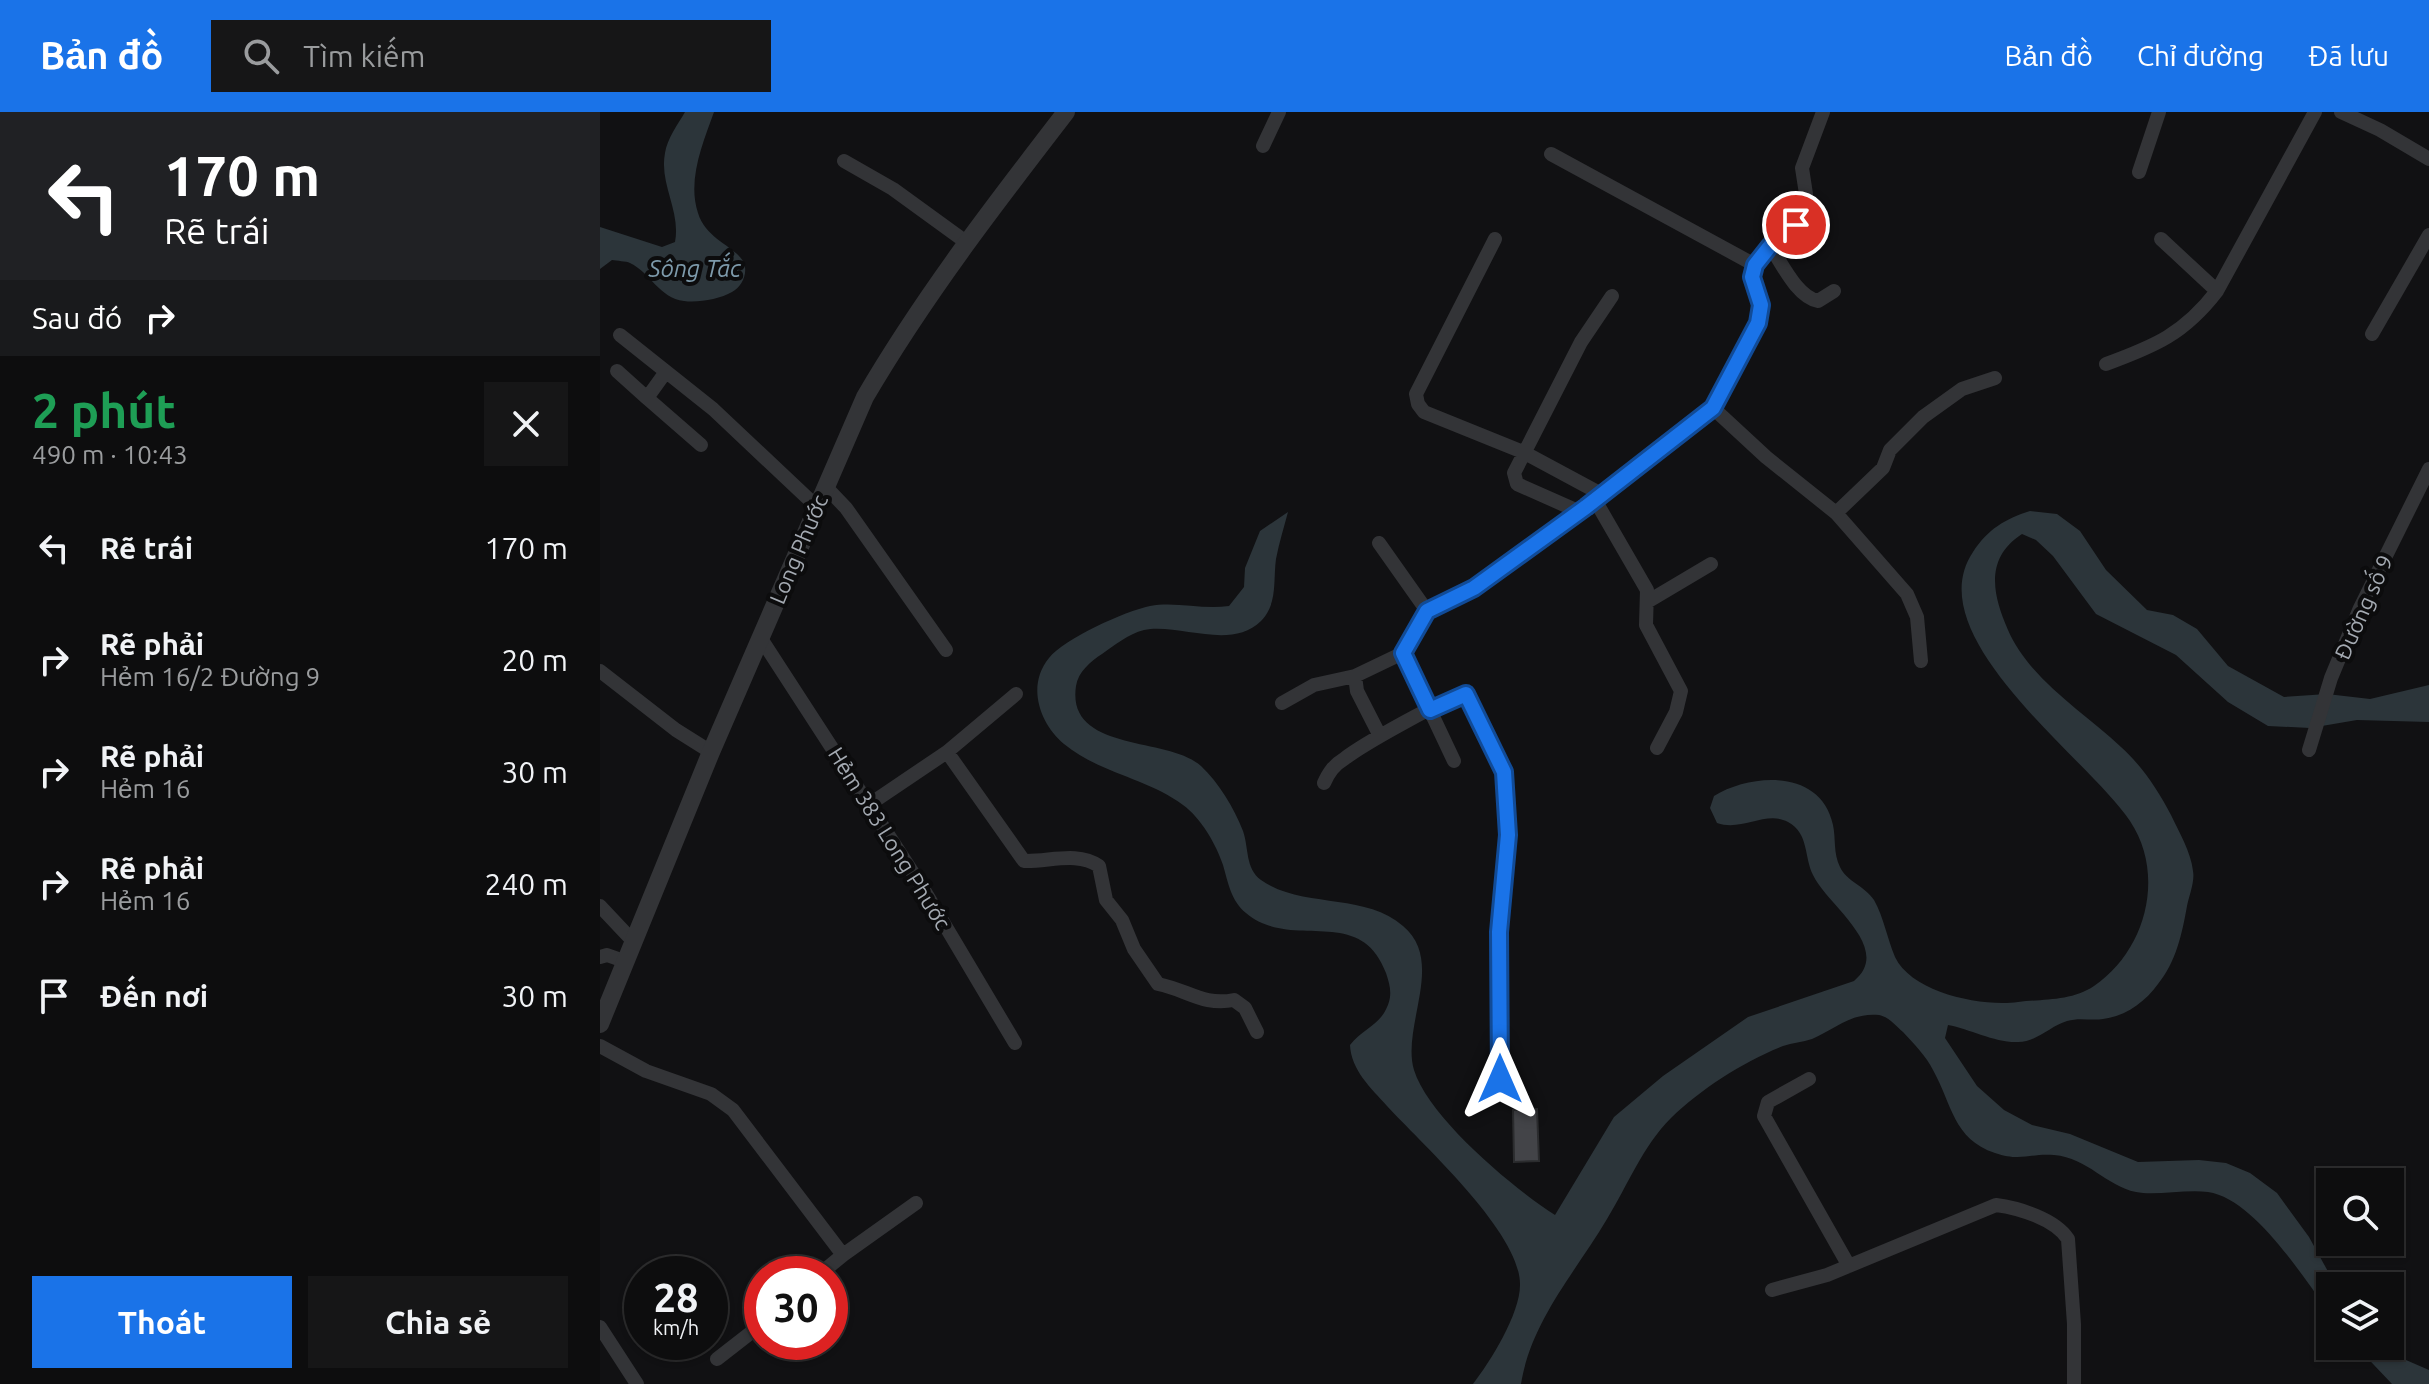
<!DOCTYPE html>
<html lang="vi">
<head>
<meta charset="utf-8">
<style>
  body { margin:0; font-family:Ubuntu,sans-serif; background:#161617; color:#f1f3f6; height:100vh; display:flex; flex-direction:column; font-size:30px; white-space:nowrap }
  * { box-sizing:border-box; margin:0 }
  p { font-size:26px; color:#9a9c9e }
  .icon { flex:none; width:44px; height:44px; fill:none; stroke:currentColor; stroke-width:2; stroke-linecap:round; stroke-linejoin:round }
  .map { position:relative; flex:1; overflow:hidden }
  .details { display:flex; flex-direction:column; background:#0d0d0e; width:600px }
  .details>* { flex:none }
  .hud { background:#202124; color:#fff; overflow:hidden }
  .controls { position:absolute; left:1716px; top:1056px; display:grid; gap:16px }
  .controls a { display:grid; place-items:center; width:88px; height:88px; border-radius:0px; background:#0d0d0e; box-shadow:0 2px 6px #0004,0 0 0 2px #2d2d2e; font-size:40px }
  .speed { position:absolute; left:24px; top:1144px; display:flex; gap:16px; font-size:40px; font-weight:700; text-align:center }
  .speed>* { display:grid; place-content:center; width:104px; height:104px; border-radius:50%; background:#0d0d0e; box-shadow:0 2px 6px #0004,0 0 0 2px #2d2d2e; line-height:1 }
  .speed small { font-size:20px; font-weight:400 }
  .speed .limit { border:12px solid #d22; background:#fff; color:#111 }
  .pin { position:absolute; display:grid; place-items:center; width:68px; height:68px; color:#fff; margin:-34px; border:4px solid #fff; border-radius:50%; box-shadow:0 2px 8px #0007 }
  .me { position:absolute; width:88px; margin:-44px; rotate:0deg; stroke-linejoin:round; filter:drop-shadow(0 0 6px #0008) }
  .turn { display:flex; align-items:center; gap:28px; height:168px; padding:0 32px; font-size:36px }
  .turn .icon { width:104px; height:104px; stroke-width:2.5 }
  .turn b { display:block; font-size:56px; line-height:68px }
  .then { display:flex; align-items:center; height:76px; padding:0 32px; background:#0003; gap:16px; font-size:30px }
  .round { display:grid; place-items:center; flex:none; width:84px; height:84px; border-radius:0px; background:#161617 }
  .summary { display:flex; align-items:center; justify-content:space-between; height:136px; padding:0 32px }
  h1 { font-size:48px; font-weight:600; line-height:60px; color:#1e9e55 }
  .primary-button { display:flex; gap:16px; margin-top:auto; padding:16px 32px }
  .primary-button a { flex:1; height:92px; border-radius:0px; background:#1a73e8; color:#fff; font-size:32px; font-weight:600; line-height:92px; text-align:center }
  .primary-button a+a { background:#161617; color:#f1f3f6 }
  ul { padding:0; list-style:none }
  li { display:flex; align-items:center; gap:24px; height:112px; padding:0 32px }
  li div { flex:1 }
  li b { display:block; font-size:30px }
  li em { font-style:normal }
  header { display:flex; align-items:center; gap:48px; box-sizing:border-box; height:112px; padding:0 40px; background:#1a73e8; color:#fff }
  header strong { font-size:38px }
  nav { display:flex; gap:44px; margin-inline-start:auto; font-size:28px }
  .search { width:560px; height:72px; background:#161617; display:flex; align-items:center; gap:20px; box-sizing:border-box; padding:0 28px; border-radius:0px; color:#9a9c9e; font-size:30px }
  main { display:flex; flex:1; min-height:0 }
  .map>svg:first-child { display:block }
</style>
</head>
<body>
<header>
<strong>Bản đồ</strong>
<div class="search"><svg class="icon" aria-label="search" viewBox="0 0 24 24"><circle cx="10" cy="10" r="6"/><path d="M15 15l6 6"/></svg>Tìm kiếm</div>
<nav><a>Bản đồ</a><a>Chỉ đường</a><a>Đã lưu</a></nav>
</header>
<main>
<section class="details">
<div class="hud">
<div class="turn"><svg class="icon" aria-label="left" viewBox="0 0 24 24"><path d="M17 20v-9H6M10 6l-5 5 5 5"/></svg><div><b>170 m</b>Rẽ trái</div></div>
<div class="then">Sau đó<svg class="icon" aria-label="right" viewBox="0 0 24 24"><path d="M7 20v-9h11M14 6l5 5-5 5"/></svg></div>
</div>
<div class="summary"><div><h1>2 phút</h1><p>490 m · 10:43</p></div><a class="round"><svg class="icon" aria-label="close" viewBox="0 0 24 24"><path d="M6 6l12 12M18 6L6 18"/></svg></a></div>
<ul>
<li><svg class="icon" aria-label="left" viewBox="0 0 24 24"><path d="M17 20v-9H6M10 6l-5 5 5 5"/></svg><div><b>Rẽ trái</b></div><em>170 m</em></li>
<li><svg class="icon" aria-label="right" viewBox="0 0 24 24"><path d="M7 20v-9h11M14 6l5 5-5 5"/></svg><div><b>Rẽ phải</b><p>Hẻm 16/2 Đường 9</p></div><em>20 m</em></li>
<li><svg class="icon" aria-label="right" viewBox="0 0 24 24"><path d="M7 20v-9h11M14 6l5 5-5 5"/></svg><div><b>Rẽ phải</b><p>Hẻm 16</p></div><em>30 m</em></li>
<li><svg class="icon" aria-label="right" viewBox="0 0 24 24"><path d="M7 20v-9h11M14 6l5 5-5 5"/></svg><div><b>Rẽ phải</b><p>Hẻm 16</p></div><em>240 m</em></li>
<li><svg class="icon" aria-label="arrive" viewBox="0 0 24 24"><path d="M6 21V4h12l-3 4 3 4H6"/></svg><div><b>Đến nơi</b></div><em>30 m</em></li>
</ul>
<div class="primary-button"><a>Thoát</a><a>Chia sẻ</a></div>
</section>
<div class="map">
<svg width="1829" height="1272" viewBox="0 0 1829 1272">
  <rect width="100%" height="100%" fill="#111113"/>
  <path fill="#2c353a" d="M 85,0 L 114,0 C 103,31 87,68 98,101 C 106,127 134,134 143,149 C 149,160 142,175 132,180 C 120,187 98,191 84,189 C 59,186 51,161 30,151 C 26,149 17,149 12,148 L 0,157 L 0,115 L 62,135 L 75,130 C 81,99 59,72 65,41 C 67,27 78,12 85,0 Z
    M 1430,399 L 1457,402 L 1480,419 L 1506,458 L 1547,498 L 1573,503 L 1597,517 L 1628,554 L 1684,585 L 1727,582 L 1770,587 L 1829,573 L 1829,610 L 1757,608 L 1710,616 L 1668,614 L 1628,590 L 1576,543 L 1496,502 L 1453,444 L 1436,428 L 1422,422 C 1385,446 1392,482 1408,518 C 1430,568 1483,599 1521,635 C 1542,654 1558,678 1571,703 C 1579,720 1591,740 1593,759 C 1595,769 1589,784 1587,794 C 1582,822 1576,850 1558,872 C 1545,890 1526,904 1503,907 C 1491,909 1480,905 1467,909 C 1450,914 1437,930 1418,930 C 1395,931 1370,917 1348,913 L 1345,926 L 1377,974 L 1404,998 L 1432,1013 L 1470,1022 L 1538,1050 L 1599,1048 L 1626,1051 L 1650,1061 L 1677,1081 L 1709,1125 L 1736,1174 L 1730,1174 L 1730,1201 C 1703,1166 1655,1087 1608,1080 C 1586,1077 1555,1084 1536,1080 C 1506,1074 1488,1046 1454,1043 C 1430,1041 1421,1050 1395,1041 C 1353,1027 1352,992 1333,958 C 1326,944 1314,932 1303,920 C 1296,914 1289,905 1279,903 C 1252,900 1235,917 1212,927 C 1203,930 1192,931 1183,934 C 1143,950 1102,976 1071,1006 C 1042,1035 1028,1073 1007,1107 C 975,1161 931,1209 921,1272 L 873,1272 C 890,1250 920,1202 920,1173 C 921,1121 823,1033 787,994 C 771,976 751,958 750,933 C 761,919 776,914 784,901 C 793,886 791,876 786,861 C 760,791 692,840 646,801 C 631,789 628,770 623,753 C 616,732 601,706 583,693 C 547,666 499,661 464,632 C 440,612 426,574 449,546 C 464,527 525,499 550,494 C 576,489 602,498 629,494 L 644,475 L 645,456 L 660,419 L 688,400 C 684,415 679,431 676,447 C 673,468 678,492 661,509 C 631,539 579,511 544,518 C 528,522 515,533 502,542 C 491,549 478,560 476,574 C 466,641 569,624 601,654 C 619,671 634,696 643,719 C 649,736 645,756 661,768 C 702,797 764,780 803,814 C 846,850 801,914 814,958 C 829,1006 913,1076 955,1103 L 1014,1005 L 1063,964 L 1148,905 L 1254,869 C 1294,836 1226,792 1213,763 C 1204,745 1209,721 1188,710 C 1166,698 1142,720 1117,711 L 1110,696 L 1114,684 C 1152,661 1221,657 1233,713 C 1236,727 1233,741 1240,755 C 1246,769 1265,774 1274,788 C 1284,806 1287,826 1295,845 C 1312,881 1382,895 1418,890 C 1444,887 1472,889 1494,874 C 1546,839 1566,763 1530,709 C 1489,647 1316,525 1373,440 C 1388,417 1405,407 1430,399 Z
    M 1756,1234 L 1789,1234 L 1799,1245 L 1829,1258 L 1829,1272 L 1792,1272 Z"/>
  <path fill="#434448" stroke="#2b2c2e" stroke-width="2" d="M 937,997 L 939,1049 L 914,1050 L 913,998 Z"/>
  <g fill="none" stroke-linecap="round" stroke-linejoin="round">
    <path stroke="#333437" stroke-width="14" d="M 1741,0 L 1780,18 L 1829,47
      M 663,34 L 679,0
      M 951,42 L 1155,153
      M 244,49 L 293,77 L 366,130
      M 1539,60 L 1559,0
      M 895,127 L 816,282 L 818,292 L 824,300 L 923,340 L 1003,383
      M 1561,127 L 1617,179
      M 1170,134 C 1182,151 1196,184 1218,189 L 1234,179
      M 1772,222 L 1829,123
      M 20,223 L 113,297 L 216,394
      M 1506,252 C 1555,234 1584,222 1617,179 L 1715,0
      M 17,259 L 47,286
      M 65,261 L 47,286 L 101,333
      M 1113,296 L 1166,345 L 1236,401 L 1283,356 L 1290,338 L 1323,305 L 1362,277 L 1395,266
      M 225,374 L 246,396 L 346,538
      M 995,388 L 1047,478 L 1046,513 L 1081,579 L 1076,600 L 1057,636
      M 980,400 L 917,372 L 914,361 L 981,230 L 1012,184
      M 1236,401 L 1307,482 L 1317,505 L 1321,549
      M 779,431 L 827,499
      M 1047,490 L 1111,452
      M 160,525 L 324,778 L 415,931
      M 803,541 L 854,649
      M 0,559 L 76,618 L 111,640
      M 755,564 L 757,579 L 780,624
      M 682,591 L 714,573 L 755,564 L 803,541 L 827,499 L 874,476 L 986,395 L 1113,296 L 1158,211 L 1161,193 L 1152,165 L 1155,153 L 1170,134 L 1196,113 L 1202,103 L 1206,82 L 1202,56 L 1223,0
      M 1709,638 L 1731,566 L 1760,496 L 1829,357
      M 347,640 L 424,749 C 449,750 477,739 499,754 L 506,788 L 522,808 L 534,837 L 558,872 C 588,878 603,894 634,888 L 645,896 L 657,920
      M 724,671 C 729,660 734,653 744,647 C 762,633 848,584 866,582 L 904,660 L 908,723 L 899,820 L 900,967
      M 270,692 L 347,640 L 416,582
      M 0,794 L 32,828
      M 0,845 L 7,843 L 24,849
      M 0,934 L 46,959 L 111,982 L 133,998 L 243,1143 L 316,1091
      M 1209,967 L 1168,990 L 1164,1004 L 1249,1154
      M 220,1162 L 243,1143
      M 1172,1178 L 1227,1163 L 1396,1093 C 1419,1096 1455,1107 1468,1127 L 1474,1212 L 1474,1272
      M 0,1215 L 37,1272
      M 117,1247 L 162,1212"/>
    <path stroke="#333437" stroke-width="18" d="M 0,912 L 111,640 L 265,285 C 324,184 395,92 466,0"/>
  </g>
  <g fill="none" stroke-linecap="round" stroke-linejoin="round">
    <g stroke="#114b97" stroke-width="20">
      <path id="route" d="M 900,967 L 899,820 L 908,723 L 904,660 L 866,582 L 830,598 L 803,541 L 827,499 L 874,476 L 986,395 L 1113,296 L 1158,211 L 1161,193 L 1152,165 L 1155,153 L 1170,134 L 1196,113"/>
    </g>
    <use href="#route" stroke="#1a73e8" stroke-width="14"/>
  </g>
  <g text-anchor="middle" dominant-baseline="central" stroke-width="8" stroke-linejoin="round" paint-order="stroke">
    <g font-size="22" fill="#a4aab2" stroke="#0c0c0d">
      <text transform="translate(198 437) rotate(-67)">Long Phước</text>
      <text transform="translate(1763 495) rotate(-66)">Đường số 9</text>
      <text transform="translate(290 726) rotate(58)">Hẻm 383 Long Phước</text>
    </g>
    <g font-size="24" font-style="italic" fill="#7d9aab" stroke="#0c0c0d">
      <text x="95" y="156">Sông Tắc</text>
    </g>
  </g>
</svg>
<div class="controls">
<a><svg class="icon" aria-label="search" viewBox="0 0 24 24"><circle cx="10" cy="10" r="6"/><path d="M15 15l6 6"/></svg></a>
<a><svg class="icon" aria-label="layers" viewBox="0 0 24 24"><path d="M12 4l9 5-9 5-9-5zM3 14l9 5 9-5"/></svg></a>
</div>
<div class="speed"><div>28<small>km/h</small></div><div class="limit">30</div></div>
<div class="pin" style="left:1196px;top:113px;background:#d93025"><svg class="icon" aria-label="arrive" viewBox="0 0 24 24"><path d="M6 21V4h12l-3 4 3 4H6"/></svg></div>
<svg class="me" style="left:900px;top:967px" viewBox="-20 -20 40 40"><path d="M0-17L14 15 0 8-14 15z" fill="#1a73e8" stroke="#fff" stroke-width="4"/></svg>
</div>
</main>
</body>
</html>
